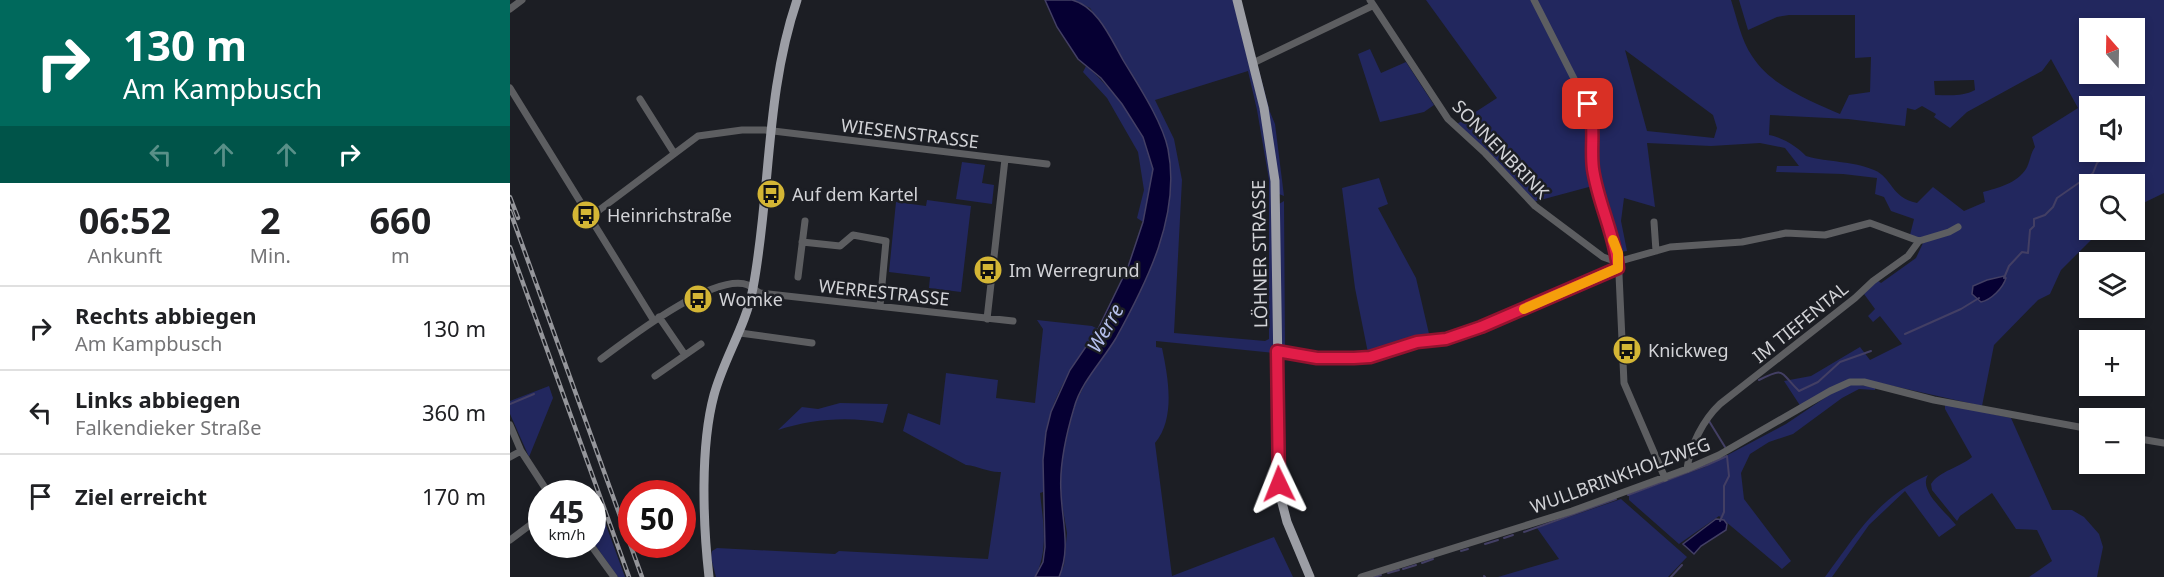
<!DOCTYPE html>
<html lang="de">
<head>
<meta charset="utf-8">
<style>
  body { margin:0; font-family:"Noto Sans",sans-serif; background:#f2f2f2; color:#202124; height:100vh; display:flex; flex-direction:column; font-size:22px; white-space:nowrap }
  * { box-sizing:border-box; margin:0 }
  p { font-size:20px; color:#757577 }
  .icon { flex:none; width:33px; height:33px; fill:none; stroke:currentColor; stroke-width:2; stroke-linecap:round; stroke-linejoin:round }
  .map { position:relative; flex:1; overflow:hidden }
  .drawer { display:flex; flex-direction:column; background:#fff; width:510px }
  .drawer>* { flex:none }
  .guide { background:#00695c; color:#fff; overflow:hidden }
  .needle { width:39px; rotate:340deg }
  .buttons { position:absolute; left:1569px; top:18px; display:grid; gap:12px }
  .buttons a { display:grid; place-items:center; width:66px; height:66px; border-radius:0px; background:#fff; box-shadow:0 3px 9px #0003; font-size:30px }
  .speed { position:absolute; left:18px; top:480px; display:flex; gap:12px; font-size:30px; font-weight:700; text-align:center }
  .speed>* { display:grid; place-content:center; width:78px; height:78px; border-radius:50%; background:#fff; box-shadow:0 3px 9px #0003; line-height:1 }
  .speed small { font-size:15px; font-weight:400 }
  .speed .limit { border:9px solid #d22; background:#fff; color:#111 }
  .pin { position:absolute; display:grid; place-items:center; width:51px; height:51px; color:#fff; margin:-26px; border-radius:12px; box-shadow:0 3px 9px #0006 }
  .me { position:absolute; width:66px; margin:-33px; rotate:358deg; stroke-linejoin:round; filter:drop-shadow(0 0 4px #0008) }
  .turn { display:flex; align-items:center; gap:21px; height:126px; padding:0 24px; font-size:27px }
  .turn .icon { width:78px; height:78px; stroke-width:2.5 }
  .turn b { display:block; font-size:42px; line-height:51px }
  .lanes { display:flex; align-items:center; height:57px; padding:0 24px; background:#0003; justify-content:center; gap:30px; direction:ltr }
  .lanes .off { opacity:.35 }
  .eta { display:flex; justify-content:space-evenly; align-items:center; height:102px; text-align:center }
  .eta b { font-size:36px; font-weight:700; line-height:42px }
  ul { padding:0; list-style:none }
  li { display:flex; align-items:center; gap:18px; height:84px; padding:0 24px; border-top:2px solid #e0e0e0 }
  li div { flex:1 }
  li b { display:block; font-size:22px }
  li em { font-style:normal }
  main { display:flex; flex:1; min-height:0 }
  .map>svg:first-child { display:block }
</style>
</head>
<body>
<main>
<section class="drawer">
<div class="guide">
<div class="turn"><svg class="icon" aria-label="right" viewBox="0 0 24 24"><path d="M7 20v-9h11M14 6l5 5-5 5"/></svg><div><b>130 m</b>Am Kampbusch</div></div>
<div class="lanes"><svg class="icon off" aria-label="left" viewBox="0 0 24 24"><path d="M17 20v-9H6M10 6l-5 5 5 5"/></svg><svg class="icon off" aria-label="ahead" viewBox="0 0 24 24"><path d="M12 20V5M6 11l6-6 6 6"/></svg><svg class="icon off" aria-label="ahead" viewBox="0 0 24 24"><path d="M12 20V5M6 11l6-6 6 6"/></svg><svg class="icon" aria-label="right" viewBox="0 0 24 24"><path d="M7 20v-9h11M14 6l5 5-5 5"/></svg></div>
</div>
<div class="eta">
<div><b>06:52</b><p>Ankunft</p></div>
<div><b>2</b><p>Min.</p></div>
<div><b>660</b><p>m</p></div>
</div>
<ul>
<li><svg class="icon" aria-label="right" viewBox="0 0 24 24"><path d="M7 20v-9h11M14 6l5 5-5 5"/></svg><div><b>Rechts abbiegen</b><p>Am Kampbusch</p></div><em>130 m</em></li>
<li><svg class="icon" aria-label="left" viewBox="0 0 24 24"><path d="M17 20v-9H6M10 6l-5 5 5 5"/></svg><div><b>Links abbiegen</b><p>Falkendieker Straße</p></div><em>360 m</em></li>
<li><svg class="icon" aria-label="arrive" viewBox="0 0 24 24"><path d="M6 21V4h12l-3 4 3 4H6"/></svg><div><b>Ziel erreicht</b></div><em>170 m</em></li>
</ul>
</section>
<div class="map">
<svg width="1654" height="577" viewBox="0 0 1654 577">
  <rect width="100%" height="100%" fill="#1c1e24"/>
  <path fill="#22275e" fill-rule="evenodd" d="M 563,0 L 723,0 L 750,109 L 761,170 L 764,353 L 646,341 L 646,347 L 652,348 C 658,377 666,418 645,443 L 662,576 L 764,537 L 783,577 L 549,577 L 554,565 L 557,533 L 550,492 L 551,461 L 565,404 L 655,227 L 644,114 L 592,25 L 580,8 ZM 738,71 L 747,110 L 759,180 L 759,339 L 755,341 L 664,333 L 672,180 L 664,139 L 645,100 Z
    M 916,0 L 1221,0 C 1227,18 1231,40 1242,56 C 1261,86 1299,100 1330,114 L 1339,95 L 1360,92 L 1361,57 L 1345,58 L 1345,15 L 1279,15 L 1267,17 L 1238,30 L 1229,0 L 1654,0 L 1654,193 L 1625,207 L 1624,184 L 1580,184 L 1580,230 L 1591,230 L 1551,270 L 1540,294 L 1528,300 L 1484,345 L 1472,406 L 1352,379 L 1291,407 L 1274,381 L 1301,376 L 1350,347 L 1360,360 L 1392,344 L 1370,316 L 1363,322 L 1358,316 L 1365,309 L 1354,294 L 1367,280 L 1371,283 L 1406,258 L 1413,243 L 1410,239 L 1400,235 L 1404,219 L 1381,211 L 1374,197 L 1365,194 L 1367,178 L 1333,174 L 1266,172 L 1267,166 L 1289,166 L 1275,148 L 1250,143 L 1201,146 L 1137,143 L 1145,207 L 1114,198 L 1111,221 L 1117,251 L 1110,252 L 1090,184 L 1023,202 L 947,124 L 987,98 ZM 1580,28 L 1624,28 L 1624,74 L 1580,74 ZM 1115,50 L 1203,115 L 1207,128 L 1204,138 L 1137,131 ZM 1541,59 L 1568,108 L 1522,137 L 1525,147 C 1520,154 1520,163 1516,169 C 1507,183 1488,188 1473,192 L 1475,202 L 1454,211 L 1423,187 L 1407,203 C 1380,197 1383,178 1364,170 C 1339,160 1320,163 1296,156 C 1288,147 1272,137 1259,135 L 1260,115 L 1338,119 L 1395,126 L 1397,108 L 1405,110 L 1412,106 L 1426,114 L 1424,117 L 1440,128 L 1457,112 L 1532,71 ZM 1464,80 L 1465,90 C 1452,97 1439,95 1425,95 L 1424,81 ZM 1580,106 L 1624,106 L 1624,152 L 1580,152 Z
    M 860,49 L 871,73 L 896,62 L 924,105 L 914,112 L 870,122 L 848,54 Z
    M 576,66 C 600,86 644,138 643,171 C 642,189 637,206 633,222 L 627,218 L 634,190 L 628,152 L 597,98 L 573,72 Z
    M 748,67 L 760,112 L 765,124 L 774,196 L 769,194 Z
    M 452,162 L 475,165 L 472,183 L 484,185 L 482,204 L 446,199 Z
    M 869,178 L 878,204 L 868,208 L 906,278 L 920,338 L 858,353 L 845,288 L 832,188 Z
    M 417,200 L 461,206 L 451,292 L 419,288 L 420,277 L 379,272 L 386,202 L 416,206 Z
    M 774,201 L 775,349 L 771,344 L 769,204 Z
    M 527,320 L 582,326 L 588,329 C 566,360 543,393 536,432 C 532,452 535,472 533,492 L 530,493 C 533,522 539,550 525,577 L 206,577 L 201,558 L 202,551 L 207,548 L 325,554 L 329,551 L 478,559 L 491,472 C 479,473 469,466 456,465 L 393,431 L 398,413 L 430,425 L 436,373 L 488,380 L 486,398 L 525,403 L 533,329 Z
    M 1342,384 L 1365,387 L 1365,390 L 1349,389 L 1332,398 L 1283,434 L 1259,442 L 1240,454 L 1231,473 L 1234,499 L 1281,561 L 1272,569 L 1209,516 L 1169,544 L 1119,500 L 1119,495 L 1195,467 L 1276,424 L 1331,387 Z
    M 39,386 L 43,398 L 19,457 L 0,414 L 0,401 Z
    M 330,403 L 378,404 L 373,423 C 339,416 301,419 268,430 L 292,407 L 308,409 Z
    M 1435,404 L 1501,418 L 1542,510 L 1562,510 L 1574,517 L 1589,534 L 1593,547 L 1587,577 L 1519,577 L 1542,561 L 1527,530 L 1506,529 L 1482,493 L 1450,516 L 1447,521 L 1422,490 L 1421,484 C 1429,471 1451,467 1462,457 L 1435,409 Z
    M 1418,475 C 1408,491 1436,512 1446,525 L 1429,537 L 1395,491 L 1359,525 L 1322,577 L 1315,577 C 1347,534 1367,498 1418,475 Z
    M 1111,499 L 1177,557 L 1158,577 L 988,577 L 1049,559 L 1027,528 Z
    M 92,514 L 115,577 L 108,577 L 83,542 L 82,520 Z"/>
  <path fill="#060033" stroke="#433f64" stroke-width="1.5" d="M 535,0 C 543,0 554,0 562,0 C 587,6 601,39 613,60 C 628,85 652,121 658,149 C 671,215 637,282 606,338 C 593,360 571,382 564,408 C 556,435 549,464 551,492 C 552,522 561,548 549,577 L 525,577 L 533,562 L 535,547 L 533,460 L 536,432 L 541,412 L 560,370 L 588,329 L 618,267 L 633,222 L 643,169 L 633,137 L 612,104 L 591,78 L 568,59 L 547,27 Z
    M 1494,276 L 1496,278 C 1493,288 1481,300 1471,302 L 1462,294 L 1463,286 L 1477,280 Z
    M 1206,519 L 1214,520 L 1217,524 L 1216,530 L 1191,546 L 1184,554 L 1173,544 Z"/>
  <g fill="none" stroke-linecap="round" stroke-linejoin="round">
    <path stroke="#433f64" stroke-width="2" d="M 1494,278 L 1499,266 L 1512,252 L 1518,253 L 1520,230 L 1524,226 L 1524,219 L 1535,215 L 1543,207 L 1547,198 L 1583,173 L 1587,163 L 1600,152
      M 1395,334 L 1451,309 L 1469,298
      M 1249,380 C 1275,367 1269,371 1289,391 L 1308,382 L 1330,362 L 1361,351
      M 0,404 L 24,394
      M 1199,421 L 1215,447
      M 1118,495 L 1197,465 L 1217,456 L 1219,476 L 1214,486 L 1214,512 L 1210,521
      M 1014,532 L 1106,499
      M 994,538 L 1003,535
      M 975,544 L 988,540
      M 951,551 L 958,549
      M 912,563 L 923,559
      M 893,569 L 906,565
      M 878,573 L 889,570
      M 974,576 L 975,577
      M 864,577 L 871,575
      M 1161,577 L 1172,565"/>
    <path stroke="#5d5e61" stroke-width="7" d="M 860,0 L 938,119 L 975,153 L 1025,206 L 1093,257 L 1107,262
      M 1024,0 L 1081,112 L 1083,172 L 1108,253 L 1114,383 L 1155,478
      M 0,9 L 12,0
      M 743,63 L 862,6
      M 0,88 L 144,321
      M 130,99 L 164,153
      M 80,217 L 188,136 L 232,130 L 255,130 L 537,164
      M 1144,222 L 1146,251
      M 292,242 L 330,246 L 343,235 L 376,241 L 370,306
      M 1107,262 L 1160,247 L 1232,242 L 1276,233 L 1315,235 L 1360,223 L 1409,241
      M 288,277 L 295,221
      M 149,317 L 175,355
      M 477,319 L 495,159
      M 230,333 L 302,343
      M 767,351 L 807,358 L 845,358 L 860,356 L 907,342 L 936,339 L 971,327 L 1108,268
      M 91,359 C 118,339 204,272 238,285 C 242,287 246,291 250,293 L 503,321
      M 145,376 L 191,344
      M 0,425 L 11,451 L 39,494
      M 1624,438 L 1654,443
      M 0,457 L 11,451
      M 1177,469 C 1180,446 1193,420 1210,404 L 1345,298 L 1363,281 L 1398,256 L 1409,241 L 1439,232 L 1448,227
      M 0,540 L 32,516
      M 80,544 L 104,577
      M 851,577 L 1062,511 L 1177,469 L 1209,455 L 1320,391 L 1340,382 L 1354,382 L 1424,400 L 1580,429"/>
    <path stroke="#9c9ea5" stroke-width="9" d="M 727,0 L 754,108 L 765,181 L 770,495 L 777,522 L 800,577
      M 199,577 C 193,524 190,447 204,395 C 214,358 236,326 243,288 C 261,192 255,94 287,0"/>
    <g stroke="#95969b" stroke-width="4.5">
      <path id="rail" d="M 0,197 L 8,218
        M 0,211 L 132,577
        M 0,247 L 119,577"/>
    </g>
    <use href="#rail" stroke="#1c1e24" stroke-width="2" stroke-dasharray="7" stroke-linecap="butt"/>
  </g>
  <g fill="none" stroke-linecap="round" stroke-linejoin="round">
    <g stroke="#92132f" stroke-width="15">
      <path id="route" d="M 769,484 L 767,351 L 807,358 L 844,358 L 860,357 L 907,342 L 936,339 L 971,327 L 1108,268 C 1105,235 1088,203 1083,169 C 1080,147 1086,126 1078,104"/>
    </g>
    <use href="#route" stroke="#e11d48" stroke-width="10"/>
    <path stroke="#f59e0b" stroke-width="10" d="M 1014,309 L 1108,268 L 1108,253 L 1103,240"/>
  </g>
  <defs>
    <g id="bus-disc" transform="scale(1.5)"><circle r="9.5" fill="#d4b635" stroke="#1c1e24"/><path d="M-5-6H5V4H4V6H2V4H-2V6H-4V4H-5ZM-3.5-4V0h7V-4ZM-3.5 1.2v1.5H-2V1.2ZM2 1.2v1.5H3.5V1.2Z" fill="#111"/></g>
  </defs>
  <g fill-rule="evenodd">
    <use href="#bus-disc" x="261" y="194"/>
    <use href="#bus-disc" x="76" y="215"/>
    <use href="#bus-disc" x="478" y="270"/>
    <use href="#bus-disc" x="188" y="299"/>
    <use href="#bus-disc" x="1117" y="350"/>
  </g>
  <g text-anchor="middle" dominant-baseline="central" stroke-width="5" stroke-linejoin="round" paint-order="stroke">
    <g font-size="18" fill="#d2d3d7" stroke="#1c1e24">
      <text transform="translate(400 133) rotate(7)">WIESENSTRASSE</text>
      <text transform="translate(991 149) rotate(46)">SONNENBRINK</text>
      <text transform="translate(749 254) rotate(-91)">LÖHNER STRASSE</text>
      <text transform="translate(374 292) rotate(6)">WERRESTRASSE</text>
      <text transform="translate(1290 322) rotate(-39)">IM TIEFENTAL</text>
      <text transform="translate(1110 475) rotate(-20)">WULLBRINKHOLZWEG</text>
    </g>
    <g font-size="18" fill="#d2d3d7" stroke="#1c1e24" text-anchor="start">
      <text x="282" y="194">Auf dem Kartel</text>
      <text x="97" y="215">Heinrichstraße</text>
      <text x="499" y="270">Im Werregrund</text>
      <text x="209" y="299">Womke</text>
      <text x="1138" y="350">Knickweg</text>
    </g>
    <g font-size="20" font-style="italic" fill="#b6c0ec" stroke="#1c1e24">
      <text transform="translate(595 328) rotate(-60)">Werre</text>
    </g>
  </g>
</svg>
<div class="buttons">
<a><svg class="needle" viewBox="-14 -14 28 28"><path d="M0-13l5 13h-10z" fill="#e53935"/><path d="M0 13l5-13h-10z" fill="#757577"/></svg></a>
<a><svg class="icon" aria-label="sound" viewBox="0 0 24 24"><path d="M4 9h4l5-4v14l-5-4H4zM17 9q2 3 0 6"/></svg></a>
<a><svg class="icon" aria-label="search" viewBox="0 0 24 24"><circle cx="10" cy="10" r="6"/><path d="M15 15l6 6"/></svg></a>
<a><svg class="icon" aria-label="layers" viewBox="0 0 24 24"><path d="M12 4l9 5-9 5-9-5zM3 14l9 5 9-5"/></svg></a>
<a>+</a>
<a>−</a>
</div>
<div class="speed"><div>45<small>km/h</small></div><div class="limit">50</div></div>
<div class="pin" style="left:1078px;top:104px;background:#d93025"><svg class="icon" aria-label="arrive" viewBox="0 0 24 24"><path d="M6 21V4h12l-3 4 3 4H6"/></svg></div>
<svg class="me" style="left:769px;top:484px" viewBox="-20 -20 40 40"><path d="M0-17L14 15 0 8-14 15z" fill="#e11d48" stroke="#fff" stroke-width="4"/></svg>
</div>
</main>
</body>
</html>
